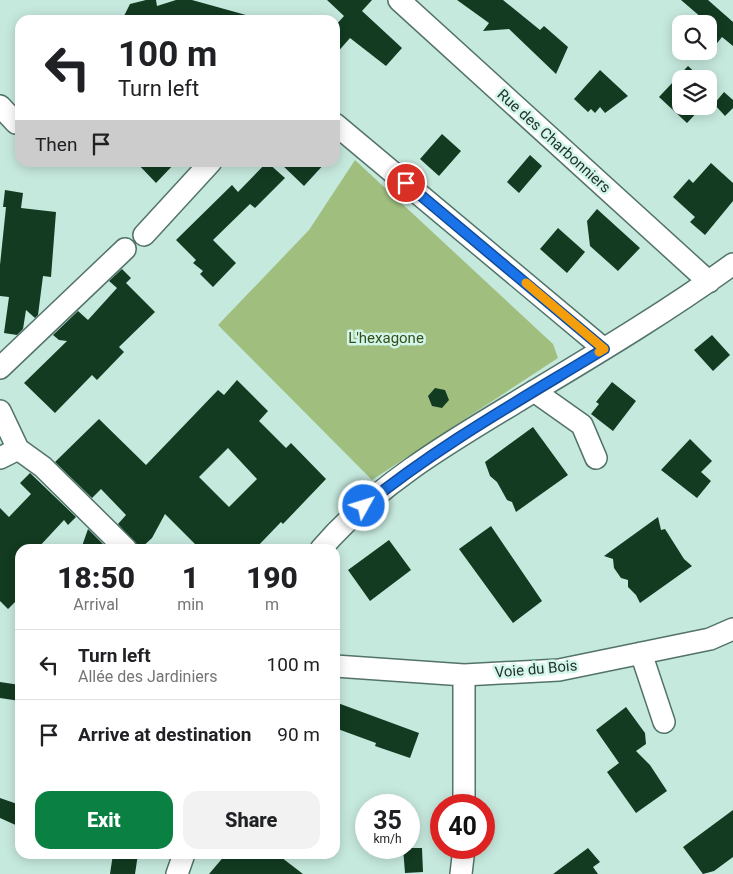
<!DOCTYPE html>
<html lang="en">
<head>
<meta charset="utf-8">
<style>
  body { margin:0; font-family:Roboto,sans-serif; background:#f2f2f2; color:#202124; height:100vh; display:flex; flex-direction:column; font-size:19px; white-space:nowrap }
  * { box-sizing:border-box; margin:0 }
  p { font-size:16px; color:#757577 }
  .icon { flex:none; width:28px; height:28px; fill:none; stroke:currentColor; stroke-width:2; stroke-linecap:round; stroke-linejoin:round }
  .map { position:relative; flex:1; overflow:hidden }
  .sheet { position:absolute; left:15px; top:544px; width:325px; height:315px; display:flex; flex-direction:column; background:#fff; border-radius:15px; box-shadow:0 2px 12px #0003 }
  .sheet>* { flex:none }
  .hud { position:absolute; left:15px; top:15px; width:325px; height:152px; border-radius:15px; box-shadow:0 2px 12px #0003; background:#fff; color:#202124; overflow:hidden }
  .fabs { position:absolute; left:672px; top:15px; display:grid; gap:10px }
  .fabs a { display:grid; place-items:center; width:45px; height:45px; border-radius:10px; background:#fff; box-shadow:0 2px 12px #0003; font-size:25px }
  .speed { position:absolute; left:355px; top:794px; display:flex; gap:10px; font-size:25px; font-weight:700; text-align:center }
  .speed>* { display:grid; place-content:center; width:65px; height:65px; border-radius:50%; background:#fff; box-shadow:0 2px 12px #0003; line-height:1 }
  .speed small { font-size:12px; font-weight:400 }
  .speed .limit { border:8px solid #d22; background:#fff; color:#111 }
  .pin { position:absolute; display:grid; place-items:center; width:42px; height:42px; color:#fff; margin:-21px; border:2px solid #fff; border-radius:50%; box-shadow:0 1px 5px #0007 }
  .me { position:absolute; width:55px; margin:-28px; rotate:51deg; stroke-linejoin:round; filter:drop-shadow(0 0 4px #0008) }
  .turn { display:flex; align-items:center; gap:18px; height:105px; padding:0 20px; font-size:22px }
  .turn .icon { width:65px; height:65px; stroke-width:2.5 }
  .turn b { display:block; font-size:35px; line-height:42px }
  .then { display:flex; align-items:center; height:48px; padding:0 20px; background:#0003; gap:10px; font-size:19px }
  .eta { display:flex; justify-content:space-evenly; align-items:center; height:85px; text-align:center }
  .eta b { font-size:30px; font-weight:800; line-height:35px }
  .action { display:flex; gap:10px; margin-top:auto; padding:10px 20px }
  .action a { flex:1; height:58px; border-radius:15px; background:#0b8043; color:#fff; font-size:20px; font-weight:800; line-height:58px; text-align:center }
  .action a+a { background:#f2f2f2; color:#202124 }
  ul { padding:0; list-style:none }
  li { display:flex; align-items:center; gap:15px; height:70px; padding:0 20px; border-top:1px solid #e0e0e0 }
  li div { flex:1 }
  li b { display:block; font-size:19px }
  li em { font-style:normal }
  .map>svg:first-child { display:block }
</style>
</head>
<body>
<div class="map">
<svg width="733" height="874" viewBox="0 0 733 874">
  <rect width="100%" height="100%" fill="#c6e9de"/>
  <path fill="#a0bf7f" d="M 355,160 L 553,344 L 558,358 L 372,480 L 218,325 L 309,230 Z"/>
  <path fill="#123b21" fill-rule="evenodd" d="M 146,0 L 156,0 L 157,6 L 176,0 L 192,0 L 246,15 L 245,20 L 122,20 L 130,4 Z
    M 327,0 L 372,0 L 362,11 L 402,48 L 386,66 L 350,38 L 335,55 L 335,26 L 344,16 Z
    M 457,0 L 503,0 L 540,30 L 544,26 L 568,47 L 556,74 L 509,29 L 483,31 L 489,23 Z
    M 681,0 L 708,0 L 733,22 L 733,46 L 722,37 L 709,53 L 709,24 Z
    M 688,66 L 702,79 L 681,79 L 681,106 L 703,106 L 687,123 L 659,97 Z
    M 600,70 L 628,96 L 605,113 L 600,107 L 595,113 L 591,109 L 588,112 L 574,99 Z
    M 724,92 L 733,100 L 733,108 L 725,116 L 714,104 Z
    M 442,134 L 461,151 L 439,176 L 420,159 Z
    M 530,155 L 542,166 L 519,193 L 507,182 Z
    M 136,162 L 176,162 L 156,183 Z
    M 267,162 L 285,178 L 255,208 L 250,204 L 213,240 L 236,263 L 213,287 L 200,274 L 203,271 L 193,263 L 196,260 L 176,240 L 232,185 L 238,192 Z
    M 279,162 L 326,162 L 304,186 Z
    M 711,163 L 733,183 L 733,201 L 705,235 L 690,222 L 695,217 L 673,197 L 689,179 L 693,183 Z
    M 5,190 L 23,193 L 21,208 L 56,212 L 51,277 L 43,276 L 38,315 L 35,318 L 26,310 L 23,329 L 17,335 L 4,333 L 9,297 L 0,296 L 0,265 L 6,207 L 3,207 Z
    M 597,209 L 640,248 L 618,271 L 590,246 L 587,221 Z
    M 558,228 L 585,252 L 567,273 L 540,249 Z
    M 122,269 L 131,278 L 126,283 L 155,312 L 119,347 L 124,352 L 97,380 L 92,375 L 55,413 L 24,383 L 67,341 L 59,340 L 53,335 L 78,311 L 88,320 L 117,288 L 109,281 Z
    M 712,335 L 730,355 L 713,371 L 694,350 Z
    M 237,380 L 268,411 L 259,421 L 286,448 L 291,443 L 326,479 L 283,524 L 281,522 L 255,549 L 200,549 L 165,514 L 152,538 L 140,549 L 118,524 L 126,515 L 101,489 L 92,498 L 55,462 L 99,419 L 146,465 L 218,390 L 224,395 ZM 228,448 L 257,479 L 229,507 L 199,477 Z
    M 612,382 L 636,401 L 613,431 L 591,414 L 599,404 L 596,402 Z
    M 435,388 L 445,390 L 449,400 L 442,408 L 432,406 L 428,396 Z
    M 533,427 L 568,475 L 516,512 L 512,502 L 507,500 L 497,482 L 490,476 L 485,462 Z
    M 690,439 L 712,461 L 701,472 L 711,481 L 697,498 L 661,470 Z
    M 30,473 L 76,517 L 68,525 L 64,520 L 37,549 L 20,549 L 20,597 L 8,609 L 0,601 L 0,508 L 9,517 L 31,494 L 20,483 Z
    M 658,517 L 661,530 L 665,529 L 684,559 L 692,566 L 640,603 L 636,595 L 628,587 L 628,580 L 621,578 L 614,568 L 613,559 L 604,556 Z
    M 491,526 L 542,601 L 513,623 L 459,549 Z
    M 88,529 L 108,549 L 81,549 Z
    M 389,540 L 411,570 L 370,601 L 348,570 Z
    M 0,682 L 20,685 L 20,701 L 0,698 Z
    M 335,702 L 419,733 L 410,758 L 375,746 L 376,743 L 335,728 Z
    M 626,707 L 645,733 L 646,744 L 636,751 L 650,765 L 667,791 L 636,813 L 607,772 L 619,763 L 596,730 Z
    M 0,798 L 20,805 L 20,827 L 0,818 Z
    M 733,810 L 733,857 L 714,871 L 703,874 L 683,847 Z
    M 403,848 L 422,848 L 423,872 L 405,873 Z
    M 588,848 L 600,862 L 593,867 L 598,874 L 553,874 Z
    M 113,854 L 138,854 L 135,874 L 110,874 Z
    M 226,854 L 277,854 L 303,874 L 209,874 Z"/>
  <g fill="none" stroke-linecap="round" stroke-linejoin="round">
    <g stroke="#53736a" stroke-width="24">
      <path id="minor" d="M 399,0 L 709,282
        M 0,106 L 16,123
        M 335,124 L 604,349
        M 144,235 L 211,162
        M 0,368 L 125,249
        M 534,391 L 582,425 L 596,458
        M 0,411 L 18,449
        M 0,458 L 18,449 L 43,467 L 126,549
        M 321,549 C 375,486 448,443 518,401 C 591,357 664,314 733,264
        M 641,653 L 664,722
        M 335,666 L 464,675 L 559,670 L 710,639 L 733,629
        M 464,675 L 464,805
        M 177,874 L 184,854
        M 461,874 L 464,848"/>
    </g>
    <use href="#minor" stroke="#fff" stroke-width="21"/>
  </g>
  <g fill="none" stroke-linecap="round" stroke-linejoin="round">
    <g stroke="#114b97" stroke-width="12">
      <path id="route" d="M 364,506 C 439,445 522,399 604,349 L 406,183"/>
    </g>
    <use href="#route" stroke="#1a73e8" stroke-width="9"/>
    <path stroke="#f59e0b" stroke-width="9" d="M 526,283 L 604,349 L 599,352"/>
  </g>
  <g text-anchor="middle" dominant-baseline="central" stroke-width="5" stroke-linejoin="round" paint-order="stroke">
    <g font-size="15" fill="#25332f" stroke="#d3f6eb">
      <text transform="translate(554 141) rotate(42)">Rue des Charbonniers</text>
      <text transform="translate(536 669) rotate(-5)">Voie du Bois</text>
    </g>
    <g font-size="15" fill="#364e17" stroke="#d3f6eb">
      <text x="386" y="338">L'hexagone</text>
    </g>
  </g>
</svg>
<div class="fabs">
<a><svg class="icon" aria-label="search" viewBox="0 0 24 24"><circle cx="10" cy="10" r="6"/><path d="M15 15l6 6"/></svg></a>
<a><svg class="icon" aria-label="layers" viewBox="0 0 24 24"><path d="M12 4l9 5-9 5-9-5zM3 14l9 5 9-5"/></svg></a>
</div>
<div class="speed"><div>35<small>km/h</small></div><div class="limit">40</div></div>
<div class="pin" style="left:406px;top:183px;background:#d93025"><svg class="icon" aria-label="arrive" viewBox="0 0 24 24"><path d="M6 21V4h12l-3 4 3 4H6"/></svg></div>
<svg class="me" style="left:364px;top:506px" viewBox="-20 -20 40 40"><circle r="17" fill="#1a73e8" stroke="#fff" stroke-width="3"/><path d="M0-11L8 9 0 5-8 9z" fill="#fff"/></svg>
<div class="hud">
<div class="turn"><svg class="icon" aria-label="left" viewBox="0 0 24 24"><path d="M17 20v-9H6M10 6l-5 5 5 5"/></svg><div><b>100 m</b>Turn left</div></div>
<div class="then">Then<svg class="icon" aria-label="arrive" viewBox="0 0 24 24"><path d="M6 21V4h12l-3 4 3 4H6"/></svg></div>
</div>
<section class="sheet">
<div class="eta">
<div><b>18:50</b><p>Arrival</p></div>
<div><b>1</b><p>min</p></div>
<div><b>190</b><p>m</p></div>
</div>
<ul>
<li><svg class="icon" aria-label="left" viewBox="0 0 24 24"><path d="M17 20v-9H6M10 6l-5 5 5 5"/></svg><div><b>Turn left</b><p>Allée des Jardiniers</p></div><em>100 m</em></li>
<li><svg class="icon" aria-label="arrive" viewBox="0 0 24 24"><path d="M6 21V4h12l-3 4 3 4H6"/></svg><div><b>Arrive at destination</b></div><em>90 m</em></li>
</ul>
<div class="action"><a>Exit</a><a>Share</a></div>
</section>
</div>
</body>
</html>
